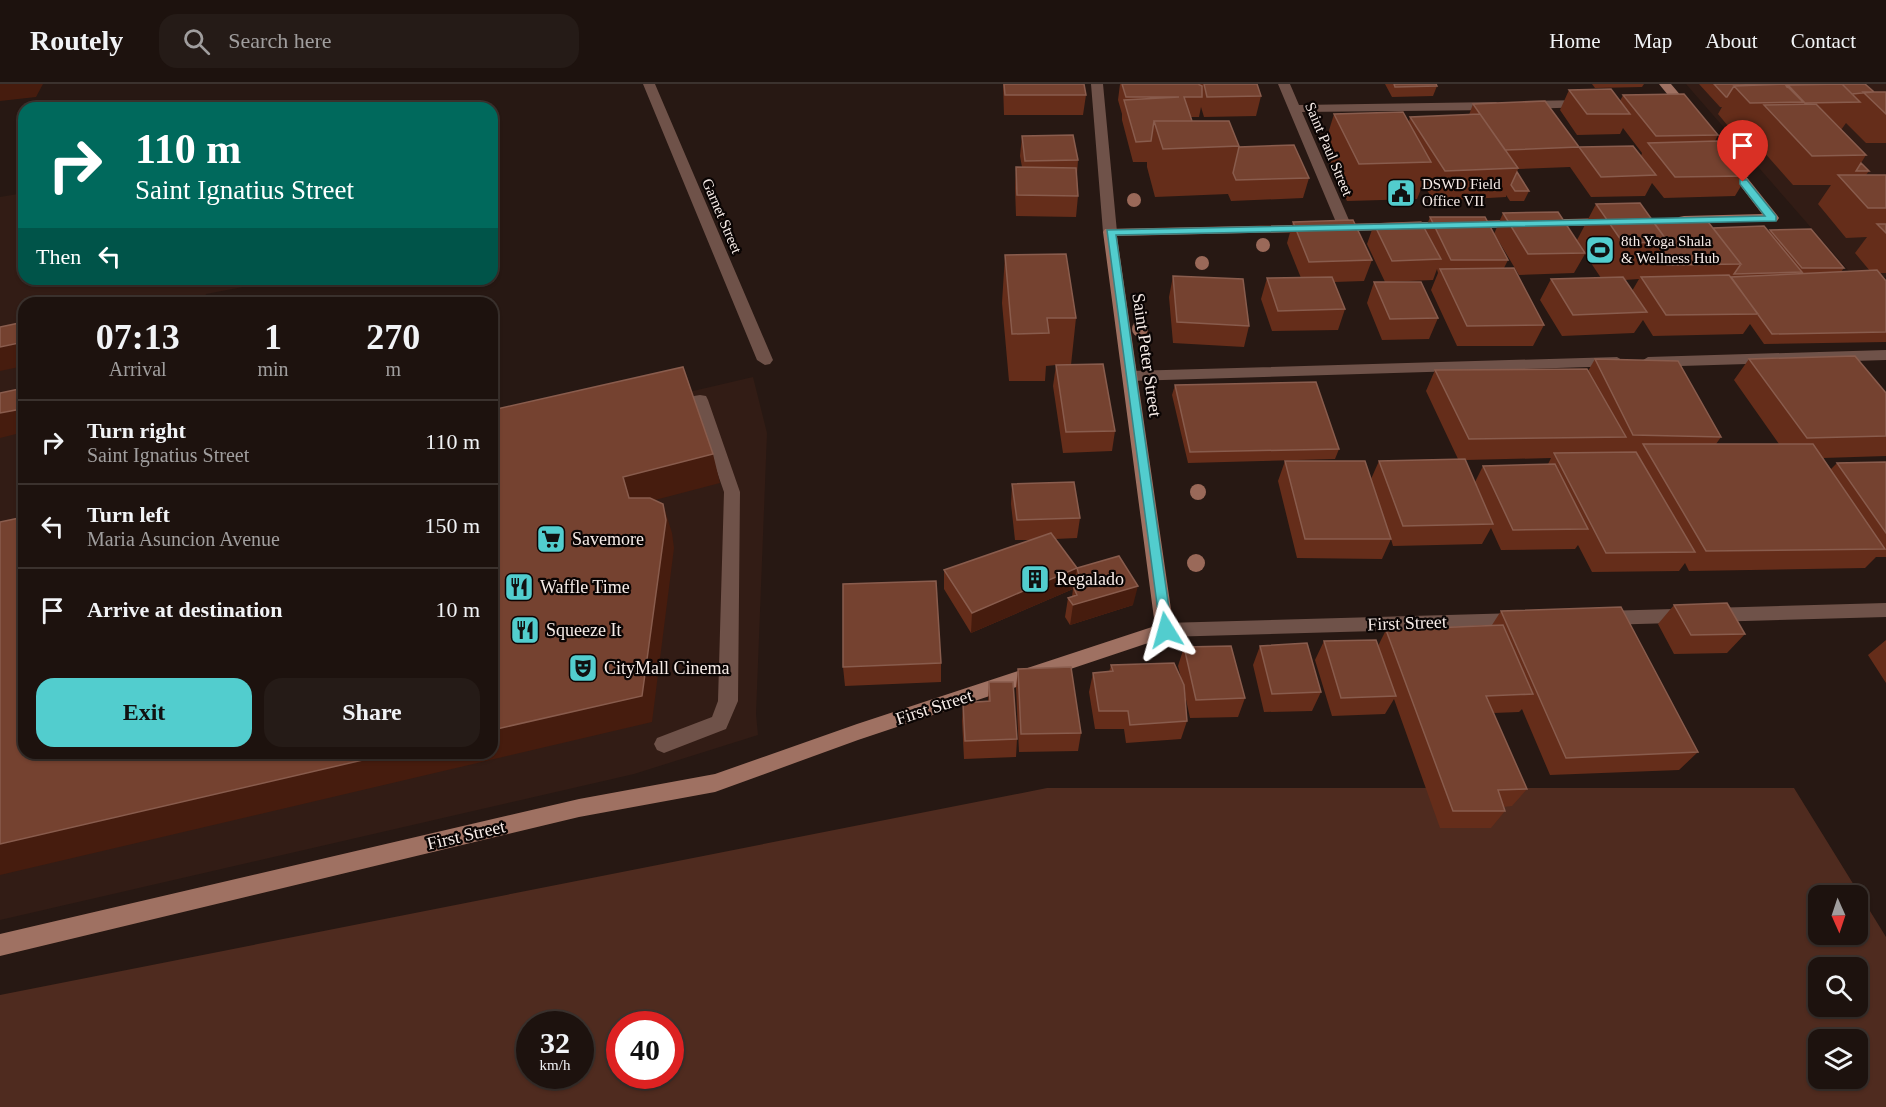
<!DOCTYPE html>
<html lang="en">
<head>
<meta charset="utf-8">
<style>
  body { margin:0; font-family:"Times New Roman",serif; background:#251b17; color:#f1f3f6; height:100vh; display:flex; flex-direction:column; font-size:22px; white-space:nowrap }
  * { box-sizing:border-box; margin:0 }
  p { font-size:20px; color:#a09e9e }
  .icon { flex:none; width:33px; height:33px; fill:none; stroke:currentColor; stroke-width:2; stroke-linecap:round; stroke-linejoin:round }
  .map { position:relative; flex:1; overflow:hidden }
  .details { position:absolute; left:18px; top:213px; width:480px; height:462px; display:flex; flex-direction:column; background:#1d120e; border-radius:18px; box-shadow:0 2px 4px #0004,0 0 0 2px #3b322e }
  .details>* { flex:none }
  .top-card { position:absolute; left:18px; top:18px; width:480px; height:183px; border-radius:18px; box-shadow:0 2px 4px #0004,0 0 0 2px #3b322e; background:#00695c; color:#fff; overflow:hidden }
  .needle { width:39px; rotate:177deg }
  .fabs { position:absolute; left:1808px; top:801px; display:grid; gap:12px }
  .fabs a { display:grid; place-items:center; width:60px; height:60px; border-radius:12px; background:#1d120e; box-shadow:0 2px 4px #0004,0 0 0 2px #3b322e; font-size:30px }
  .speed { position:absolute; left:516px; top:927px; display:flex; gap:12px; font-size:30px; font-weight:700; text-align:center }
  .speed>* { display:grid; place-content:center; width:78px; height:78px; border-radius:50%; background:#1d120e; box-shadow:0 2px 4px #0004,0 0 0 2px #3b322e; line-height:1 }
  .speed small { font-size:15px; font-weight:400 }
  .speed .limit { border:9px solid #d22; background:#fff; color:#111 }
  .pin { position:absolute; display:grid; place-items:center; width:51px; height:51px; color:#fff; margin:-62px -26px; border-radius:50% 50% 50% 0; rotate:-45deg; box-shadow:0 0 6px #0007 }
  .pin .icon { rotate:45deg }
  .me { position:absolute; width:66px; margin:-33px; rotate:352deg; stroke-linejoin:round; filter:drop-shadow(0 0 4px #0008) }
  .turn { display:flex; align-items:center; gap:21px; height:126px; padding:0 18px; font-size:27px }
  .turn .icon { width:78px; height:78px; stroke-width:2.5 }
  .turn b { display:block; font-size:42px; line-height:51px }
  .then { display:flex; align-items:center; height:57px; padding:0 18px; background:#0003; gap:12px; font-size:22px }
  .eta { display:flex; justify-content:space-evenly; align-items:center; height:102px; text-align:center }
  .eta b { font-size:36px; font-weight:700; line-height:42px }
  .primary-button { display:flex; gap:12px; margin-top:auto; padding:12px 18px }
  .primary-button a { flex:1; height:69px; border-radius:18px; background:#52cdce; color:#111; font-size:24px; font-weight:700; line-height:69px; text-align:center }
  .primary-button a+a { background:#251b17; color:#f1f3f6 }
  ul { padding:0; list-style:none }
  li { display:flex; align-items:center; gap:18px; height:84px; padding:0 18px; border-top:2px solid #3b322e }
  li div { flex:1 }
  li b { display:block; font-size:22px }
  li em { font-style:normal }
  header { display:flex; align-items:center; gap:36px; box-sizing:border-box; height:84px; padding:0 30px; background:#1d120e; border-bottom:2px solid #3b322e }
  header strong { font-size:28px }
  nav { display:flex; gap:33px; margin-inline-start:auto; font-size:21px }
  .search { width:420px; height:54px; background:#251b17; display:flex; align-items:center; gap:15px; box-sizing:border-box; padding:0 21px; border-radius:18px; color:#a09e9e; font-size:22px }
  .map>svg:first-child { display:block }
</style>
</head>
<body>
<header>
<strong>Routely</strong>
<div class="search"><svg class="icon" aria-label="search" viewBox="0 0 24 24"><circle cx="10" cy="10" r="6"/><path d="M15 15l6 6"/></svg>Search here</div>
<nav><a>Home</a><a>Map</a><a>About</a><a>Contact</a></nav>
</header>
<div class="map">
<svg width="1886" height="1023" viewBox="0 0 1886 1023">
  <rect width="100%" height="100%" fill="#271813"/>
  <path fill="#321c15" d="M 1686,0 L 1886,0 L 1886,193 L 1854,193 Z
    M 24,109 L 24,195 L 279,196 L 206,210 L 204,219 L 24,219 L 24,669 L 492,669 L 492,354 L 753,293 L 767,349 L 756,630 L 758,651 L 634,690 L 0,836 L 0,113 Z"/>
  <path fill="#4f2b1f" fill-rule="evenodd" d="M 1047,704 L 1794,704 L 1886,853 L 1886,1023 L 0,1023 L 0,911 ZM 1818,812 L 1857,812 L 1857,850 L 1818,850 ZM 1818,884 L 1857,884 L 1857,922 L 1818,922 ZM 530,940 L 580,940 L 580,992 L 530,992 ZM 620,940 L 670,940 L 670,992 L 620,992 ZM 1818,956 L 1857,956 L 1857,994 L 1818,994 Z"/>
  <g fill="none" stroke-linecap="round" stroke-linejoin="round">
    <path fill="#6f5249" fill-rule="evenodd" d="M 700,311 L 706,312 L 708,316 L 740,408 L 738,617 L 726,645 L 664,669 L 657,666 L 654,660 L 657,654 L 712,633 L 718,617 L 724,408 L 692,316 L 694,312 Z"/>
    <path fill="#6f5249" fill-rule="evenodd" d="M 643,0 L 655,0 L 773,276 L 770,280 L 765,281 L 757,276 Z
      M 1091,0 L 1103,0 L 1117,148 L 1110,152 L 1103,148 Z
      M 1278,0 L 1290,0 L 1299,21 L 1496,18 L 1502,22 L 1496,26 L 1302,28 L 1352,143 L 1345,147 L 1338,143 Z
      M 1586,16 L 1592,20 L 1590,23 L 1524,25 L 1518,21 L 1524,17 Z
      M 1886,266 L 1886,276 L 1648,283 L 1640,278 L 1648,273 Z
      M 1617,273 L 1625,278 L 1622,282 L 1130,297 L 1122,292 L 1130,287 Z
      M 1886,519 L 1886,533 L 1603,541 L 1597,539 L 1594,534 L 1597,529 L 1603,527 Z
      M 1518,529 L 1524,531 L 1527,536 L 1524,541 L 1518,543 L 1165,553 L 1158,551 L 1156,546 L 1158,541 L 1165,539 Z"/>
    <path fill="#9f7162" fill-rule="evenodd" d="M 1659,0 L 1671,0 L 1693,26 L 1693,32 L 1685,32 Z
      M 1729,75 L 1733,76 L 1777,131 L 1779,134 L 1777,137 L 1679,139 L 1677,136 L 1679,133 L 1684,132 L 1762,130 L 1723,79 Z
      M 1612,134 L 1617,135 L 1619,138 L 1617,141 L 1117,152 L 1174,546 L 1172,551 L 858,656 L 715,708 L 579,733 L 0,872 L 0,850 L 579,715 L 715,690 L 857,640 L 1155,542 L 1103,148 L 1105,145 Z"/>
  </g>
  <g fill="#9a6959">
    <circle cx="1134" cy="116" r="7"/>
    <circle cx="1263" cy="161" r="7"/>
    <circle cx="1202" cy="179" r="7"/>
    <circle cx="1140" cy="245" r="8"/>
    <circle cx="1198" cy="408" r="8"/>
    <circle cx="1196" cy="479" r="9"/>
  </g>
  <path fill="#652d1a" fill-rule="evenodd" d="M 1003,0 L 1084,0 L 1086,11 L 1083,31 L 1004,31 Z
    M 1120,0 L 1257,0 L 1261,12 L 1256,32 L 1204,33 L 1201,23 L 1199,33 L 1191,33 L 1192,37 L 1239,63 L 1309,94 L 1303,114 L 1231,117 L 1228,110 L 1155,113 L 1147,83 L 1147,78 L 1133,78 L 1122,36 L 1122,30 L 1118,16 Z
    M 1385,0 L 1436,0 L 1437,2 L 1433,12 L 1392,13 Z
    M 1592,0 L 1644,0 L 1642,3 L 1595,4 Z
    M 1699,0 L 1865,0 L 1874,8 L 1886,8 L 1886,59 L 1866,59 L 1846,39 L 1841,46 L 1866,71 L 1861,79 L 1869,87 L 1866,91 L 1886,91 L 1886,189 L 1879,189 L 1886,197 L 1886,258 L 1764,260 L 1750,240 L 1743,250 L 1653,252 L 1643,236 L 1634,249 L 1562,252 L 1540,216 L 1551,195 L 1601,194 L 1585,170 L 1574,189 L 1519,191 L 1495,151 L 1508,176 L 1504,184 L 1544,241 L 1533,262 L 1457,262 L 1431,206 L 1438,189 L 1437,185 L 1433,196 L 1385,198 L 1367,160 L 1374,140 L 1425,146 L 1430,133 L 1494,150 L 1503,129 L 1577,156 L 1596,120 L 1651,135 L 1713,144 L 1769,148 L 1770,146 L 1844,184 L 1841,188 L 1870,187 L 1855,169 L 1867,153 L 1846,154 L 1818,120 L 1831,101 L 1793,101 L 1747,49 L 1748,48 L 1733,48 L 1718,30 L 1722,23 L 1720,23 ZM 1639,195 L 1632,207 L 1624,196 Z
    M 1569,6 L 1620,17 L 1623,11 L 1718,51 L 1715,57 L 1747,92 L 1735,112 L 1664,114 L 1652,99 L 1645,112 L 1591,113 L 1570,83 L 1518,85 L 1517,88 L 1529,107 L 1524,117 L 1510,117 L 1506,111 L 1506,113 L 1434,117 L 1423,100 L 1417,115 L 1347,117 L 1323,66 L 1334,30 L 1409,38 L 1410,33 L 1469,31 L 1473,20 L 1579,63 L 1641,72 L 1642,69 L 1623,44 L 1620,50 L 1577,51 L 1560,26 Z
    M 1022,52 L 1078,76 L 1077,91 L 1078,112 L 1076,133 L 1016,132 L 1015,104 L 1016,83 L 1022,83 L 1020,72 Z
    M 1293,138 L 1372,176 L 1364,197 L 1334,198 L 1345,225 L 1338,246 L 1272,247 L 1261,215 L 1267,194 L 1301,194 L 1287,159 Z
    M 1005,171 L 1076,234 L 1071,281 L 1115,347 L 1112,367 L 1063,369 L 1053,302 L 1056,281 L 1046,282 L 1045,297 L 1009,297 L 1002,219 Z
    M 1173,192 L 1249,242 L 1244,263 L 1173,259 L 1169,213 Z
    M 1374,198 L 1438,234 L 1429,255 L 1382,256 L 1367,219 Z
    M 1595,275 L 1721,353 L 1716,360 L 1779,360 L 1734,296 L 1749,275 L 1886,309 L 1886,372 L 1823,374 L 1831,385 L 1837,379 L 1886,378 L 1886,473 L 1876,473 L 1865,484 L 1689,487 L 1685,479 L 1679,487 L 1592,488 L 1578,461 L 1575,465 L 1501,466 L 1491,444 L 1482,460 L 1393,462 L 1391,455 L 1382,475 L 1297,474 L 1278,397 L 1285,377 L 1371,395 L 1379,377 L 1458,375 L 1426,307 L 1435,286 L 1588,287 ZM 1551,374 L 1548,380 L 1483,382 L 1475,398 L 1465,376 Z
    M 1175,301 L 1339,365 L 1335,375 L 1188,379 L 1172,311 Z
    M 1012,400 L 1080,434 L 1077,454 L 1055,455 L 1077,484 L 1133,521 L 1070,541 L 1065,533 L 1068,514 L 1072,513 L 1073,505 L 971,549 L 944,505 L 944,486 L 1031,456 L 1015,456 L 1011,420 Z
    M 1674,521 L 1745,550 L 1727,569 L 1674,570 L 1658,540 Z
    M 1501,527 L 1698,668 L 1679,686 L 1550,691 L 1522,625 L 1519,628 L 1493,629 L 1527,705 L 1512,722 L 1503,723 L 1505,727 L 1491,744 L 1440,744 L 1394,615 L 1385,630 L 1332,632 L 1315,576 L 1324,557 L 1378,562 L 1386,546 L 1492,541 Z
    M 1886,556 L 1886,599 L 1868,571 Z
    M 1260,562 L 1321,608 L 1312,627 L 1264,628 L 1253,581 Z
    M 1184,563 L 1245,614 L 1238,633 L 1190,634 L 1185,611 L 1187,637 L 1181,655 L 1126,659 L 1124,645 L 1095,645 L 1089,608 L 1093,589 L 1109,588 L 1111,581 L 1181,594 L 1178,582 Z
    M 941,579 L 941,598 L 845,602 L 843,583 Z
    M 1018,585 L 1081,649 L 1078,667 L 1019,668 L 1016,604 Z
    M 989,598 L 1017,655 L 1016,673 L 964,675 L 962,637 L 963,619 L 988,618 Z"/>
  <path fill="#461c0e" d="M 0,0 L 43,0 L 36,13 L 0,17 Z
    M 24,258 L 24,282 L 0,287 L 0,263 Z
    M 24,309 L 24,348 L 0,354 L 0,329 Z
    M 713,370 L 720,399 L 632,422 L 629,414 L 623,393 Z
    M 663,420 L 672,449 L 674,464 L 652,638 L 0,791 L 0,760 L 393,669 L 492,669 L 492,646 Z
    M 1077,484 L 1074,504 L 1073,502 L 1073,505 L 971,549 L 972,529 Z
    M 1138,502 L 1133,521 L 1070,541 L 1073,521 Z"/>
  <path fill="#754230" stroke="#895c4d" stroke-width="1.5" d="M 1004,0 L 1084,0 L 1086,11 L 1005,11 Z
    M 1122,0 L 1198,0 L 1202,2 L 1202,13 L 1184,13 L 1192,37 L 1154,37 L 1151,57 L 1136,58 L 1124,16 L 1179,13 L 1126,13 Z
    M 1204,0 L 1257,0 L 1261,12 L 1207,13 Z
    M 1394,0 L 1436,0 L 1437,2 L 1395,3 Z
    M 1714,0 L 1865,0 L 1874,8 L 1852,10 L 1842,0 L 1788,1 L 1787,3 L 1785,0 L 1734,2 L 1727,13 L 1726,13 Z
    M 1785,0 L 1803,18 L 1750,19 L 1734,2 Z
    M 1842,0 L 1860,18 L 1805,19 L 1788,1 Z
    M 1611,5 L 1630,30 L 1587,30 L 1569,6 Z
    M 1863,8 L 1886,8 L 1886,30 Z
    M 1684,10 L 1718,51 L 1656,52 L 1623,11 Z
    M 1545,17 L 1579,63 L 1633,62 L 1656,91 L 1601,93 L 1579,63 L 1505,66 L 1473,20 Z
    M 1816,20 L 1866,71 L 1812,72 L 1764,21 Z
    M 1403,28 L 1431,78 L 1359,80 L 1334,30 Z
    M 1480,30 L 1518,84 L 1445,87 L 1410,33 Z
    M 1154,37 L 1229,37 L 1239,62 L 1163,65 Z
    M 1073,51 L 1078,76 L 1025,77 L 1022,52 Z
    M 1717,57 L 1747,92 L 1675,93 L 1648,59 Z
    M 1294,61 L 1309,94 L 1236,96 L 1233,89 L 1239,63 Z
    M 1861,79 L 1869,87 L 1856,87 Z
    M 1016,83 L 1076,84 L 1078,112 L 1017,111 Z
    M 1517,88 L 1529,107 L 1515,107 L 1511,101 Z
    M 1838,91 L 1886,91 L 1886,124 L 1868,124 Z
    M 1640,119 L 1668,158 L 1623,159 L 1596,120 Z
    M 1558,128 L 1585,169 L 1528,170 L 1503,129 Z
    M 1430,133 L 1485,133 L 1508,176 L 1451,176 Z
    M 1705,134 L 1741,180 L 1667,181 L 1660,171 L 1668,158 L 1651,135 Z
    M 1353,136 L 1372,176 L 1309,178 L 1293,138 Z
    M 1421,138 L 1441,175 L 1392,177 L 1374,140 Z
    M 1877,140 L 1886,140 L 1886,149 Z
    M 1764,142 L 1802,188 L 1734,190 L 1741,180 L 1713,144 Z
    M 1811,145 L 1844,184 L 1802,184 L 1770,146 Z
    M 1066,170 L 1076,234 L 1047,234 L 1049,249 L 1012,250 L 1005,171 Z
    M 1514,184 L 1544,241 L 1467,242 L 1440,185 Z
    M 1877,186 L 1886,197 L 1886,248 L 1772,250 L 1731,193 Z
    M 1729,191 L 1758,230 L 1666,231 L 1641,193 Z
    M 1173,192 L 1243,195 L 1249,242 L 1177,238 Z
    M 1332,193 L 1345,225 L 1278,227 L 1267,194 Z
    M 1623,193 L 1647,228 L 1573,231 L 1551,195 Z
    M 1374,198 L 1421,198 L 1438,234 L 1390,235 Z
    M 24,238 L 24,258 L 0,263 L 0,243 Z
    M 1855,272 L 1886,309 L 1886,352 L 1807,354 L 1749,275 Z
    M 1595,275 L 1678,277 L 1721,353 L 1633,351 Z
    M 1103,280 L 1115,347 L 1066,348 L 1056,281 Z
    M 683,283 L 713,370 L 623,393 L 629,414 L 650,414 L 663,420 L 666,436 L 642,612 L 492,646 L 492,326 Z
    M 1587,285 L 1626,353 L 1469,355 L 1435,286 Z
    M 1316,298 L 1339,365 L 1190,368 L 1175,301 Z
    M 24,304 L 21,325 L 0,329 L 0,309 Z
    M 1643,360 L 1813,360 L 1885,465 L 1706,467 Z
    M 1636,368 L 1695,468 L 1606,469 L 1554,369 Z
    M 1465,375 L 1493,440 L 1403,442 L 1379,377 Z
    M 1285,377 L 1365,377 L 1391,455 L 1305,455 Z
    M 1886,378 L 1886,449 L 1837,379 Z
    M 1555,380 L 1588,445 L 1513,446 L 1483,382 Z
    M 1074,398 L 1080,434 L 1017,436 L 1012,400 Z
    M 24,433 L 24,669 L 393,669 L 0,760 L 0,438 Z
    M 1051,449 L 1077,484 L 972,529 L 944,486 Z
    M 1119,472 L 1138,502 L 1073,521 L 1068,514 L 1077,511 L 1073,502 L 1081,498 L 1077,484 Z
    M 936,497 L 941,579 L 843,583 L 843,500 Z
    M 1727,519 L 1745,550 L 1691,551 L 1674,521 Z
    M 1621,523 L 1698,668 L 1566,674 L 1501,527 Z
    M 1503,541 L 1533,610 L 1486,612 L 1527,705 L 1498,706 L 1505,727 L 1453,727 L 1386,546 Z
    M 1376,556 L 1396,612 L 1341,614 L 1324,557 Z
    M 1307,559 L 1321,608 L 1272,610 L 1260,562 Z
    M 1231,562 L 1245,614 L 1196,616 L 1184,563 Z
    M 1174,579 L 1184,601 L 1187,637 L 1130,641 L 1128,627 L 1099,627 L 1093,589 L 1113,587 L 1111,581 Z
    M 1071,583 L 1081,649 L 1021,650 L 1018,585 Z
    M 989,598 L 1013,598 L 1017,655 L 965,657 L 963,619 L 990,617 Z"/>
  <path fill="#52cdce" stroke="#358586" stroke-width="1.5" d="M 1740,96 L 1747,96 L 1776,132 L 1776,137 L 1116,151 L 1172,546 L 1170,550 L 1161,550 L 1107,146 L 1765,132 L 1740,100 Z"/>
  <defs>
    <g id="civic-square" transform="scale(1.5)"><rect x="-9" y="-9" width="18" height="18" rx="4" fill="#52cdce" stroke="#0b0504"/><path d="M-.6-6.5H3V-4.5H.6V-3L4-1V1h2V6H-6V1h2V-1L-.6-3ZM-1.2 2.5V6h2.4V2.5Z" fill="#111"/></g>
    <g id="stadium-square" transform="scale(1.5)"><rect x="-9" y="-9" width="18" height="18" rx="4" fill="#52cdce" stroke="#0b0504"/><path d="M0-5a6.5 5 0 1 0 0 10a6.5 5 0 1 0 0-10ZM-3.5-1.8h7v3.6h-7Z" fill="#111"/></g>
    <g id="supermarket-square" transform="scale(1.5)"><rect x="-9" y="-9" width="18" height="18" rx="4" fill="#52cdce" stroke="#0b0504"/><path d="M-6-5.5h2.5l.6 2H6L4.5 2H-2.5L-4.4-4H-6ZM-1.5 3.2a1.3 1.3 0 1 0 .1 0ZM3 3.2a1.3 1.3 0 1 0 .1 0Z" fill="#111"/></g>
    <g id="building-square" transform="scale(1.5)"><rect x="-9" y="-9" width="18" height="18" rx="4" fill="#52cdce" stroke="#0b0504"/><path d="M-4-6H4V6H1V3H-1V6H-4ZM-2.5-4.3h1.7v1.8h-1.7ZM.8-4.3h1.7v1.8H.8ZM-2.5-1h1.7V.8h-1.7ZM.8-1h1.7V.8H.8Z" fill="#111"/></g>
    <g id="restaurant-square" transform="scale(1.5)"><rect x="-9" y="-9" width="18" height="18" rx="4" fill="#52cdce" stroke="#0b0504"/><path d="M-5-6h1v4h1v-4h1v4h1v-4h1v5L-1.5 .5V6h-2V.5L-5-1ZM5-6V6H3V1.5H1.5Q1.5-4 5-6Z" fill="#111"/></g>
    <g id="theatre-square" transform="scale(1.5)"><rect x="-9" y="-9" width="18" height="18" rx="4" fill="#52cdce" stroke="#0b0504"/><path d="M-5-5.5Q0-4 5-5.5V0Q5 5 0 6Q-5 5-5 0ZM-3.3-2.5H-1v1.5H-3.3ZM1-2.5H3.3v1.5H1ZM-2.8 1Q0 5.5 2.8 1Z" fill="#111"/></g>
  </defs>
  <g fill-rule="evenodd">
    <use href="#civic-square" x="1401" y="109"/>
    <use href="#stadium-square" x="1600" y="166"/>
    <use href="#supermarket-square" x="551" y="455"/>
    <use href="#building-square" x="1035" y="495"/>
    <use href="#restaurant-square" x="519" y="503"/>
    <use href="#restaurant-square" x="525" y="546"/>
    <use href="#theatre-square" x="583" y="584"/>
  </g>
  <g text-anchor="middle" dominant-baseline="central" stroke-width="4.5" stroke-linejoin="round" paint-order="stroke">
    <g font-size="15" fill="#f7ece8" stroke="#0b0504">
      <text transform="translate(1329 65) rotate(67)">Saint Paul Street</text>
      <text transform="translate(722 132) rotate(67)">Garnet Street</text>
    </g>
    <g font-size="15" fill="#f7ece8" stroke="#0b0504" text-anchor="start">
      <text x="1422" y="100">DSWD Field<tspan x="1422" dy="17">Office VII</tspan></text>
      <text x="1621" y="157">8th Yoga Shala<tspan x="1621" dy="17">&amp; Wellness Hub</tspan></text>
    </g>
    <g font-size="18" fill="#f7ece8" stroke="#0b0504">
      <text transform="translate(1147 271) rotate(82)">Saint Peter Street</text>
      <text transform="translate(1407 539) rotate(-2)">First Street</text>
      <text transform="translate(934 623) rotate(-18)">First Street</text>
      <text transform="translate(466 751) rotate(-13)">First Street</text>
    </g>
    <g font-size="18" fill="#f7ece8" stroke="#0b0504" text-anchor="start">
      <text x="572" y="455">Savemore</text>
      <text x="1056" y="495">Regalado</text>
      <text x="540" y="503">Waffle Time</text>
      <text x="546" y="546">Squeeze It</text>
      <text x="604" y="584">CityMall Cinema</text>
    </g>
  </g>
</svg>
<div class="fabs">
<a><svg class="needle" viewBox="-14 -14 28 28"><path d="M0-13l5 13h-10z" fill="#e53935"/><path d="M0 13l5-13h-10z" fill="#a09e9e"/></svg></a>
<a><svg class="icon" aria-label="search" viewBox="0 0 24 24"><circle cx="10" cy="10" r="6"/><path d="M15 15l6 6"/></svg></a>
<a><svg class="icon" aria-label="layers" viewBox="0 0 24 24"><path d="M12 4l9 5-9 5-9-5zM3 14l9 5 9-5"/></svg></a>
</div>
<div class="speed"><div>32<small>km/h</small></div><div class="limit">40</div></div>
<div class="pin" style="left:1743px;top:98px;background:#d93025"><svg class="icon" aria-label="arrive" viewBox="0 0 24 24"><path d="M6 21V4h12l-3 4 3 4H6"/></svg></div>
<svg class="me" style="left:1166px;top:546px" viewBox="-20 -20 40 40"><path d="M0-17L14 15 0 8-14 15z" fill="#52cdce" stroke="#fff" stroke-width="4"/></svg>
<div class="top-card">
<div class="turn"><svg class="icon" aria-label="right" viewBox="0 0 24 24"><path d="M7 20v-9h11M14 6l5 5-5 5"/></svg><div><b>110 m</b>Saint Ignatius Street</div></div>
<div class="then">Then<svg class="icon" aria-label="left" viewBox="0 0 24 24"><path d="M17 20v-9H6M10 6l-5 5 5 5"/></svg></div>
</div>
<section class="details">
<div class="eta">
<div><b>07:13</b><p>Arrival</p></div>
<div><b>1</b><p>min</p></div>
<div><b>270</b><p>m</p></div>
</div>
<ul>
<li><svg class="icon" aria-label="right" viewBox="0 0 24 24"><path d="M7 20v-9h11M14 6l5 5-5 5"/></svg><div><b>Turn right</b><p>Saint Ignatius Street</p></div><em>110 m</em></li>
<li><svg class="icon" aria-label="left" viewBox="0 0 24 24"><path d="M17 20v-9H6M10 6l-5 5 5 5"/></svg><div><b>Turn left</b><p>Maria Asuncion Avenue</p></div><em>150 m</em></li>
<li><svg class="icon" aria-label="arrive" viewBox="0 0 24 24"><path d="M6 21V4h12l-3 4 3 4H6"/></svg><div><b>Arrive at destination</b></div><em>10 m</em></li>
</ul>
<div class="primary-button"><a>Exit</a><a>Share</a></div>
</section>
</div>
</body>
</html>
